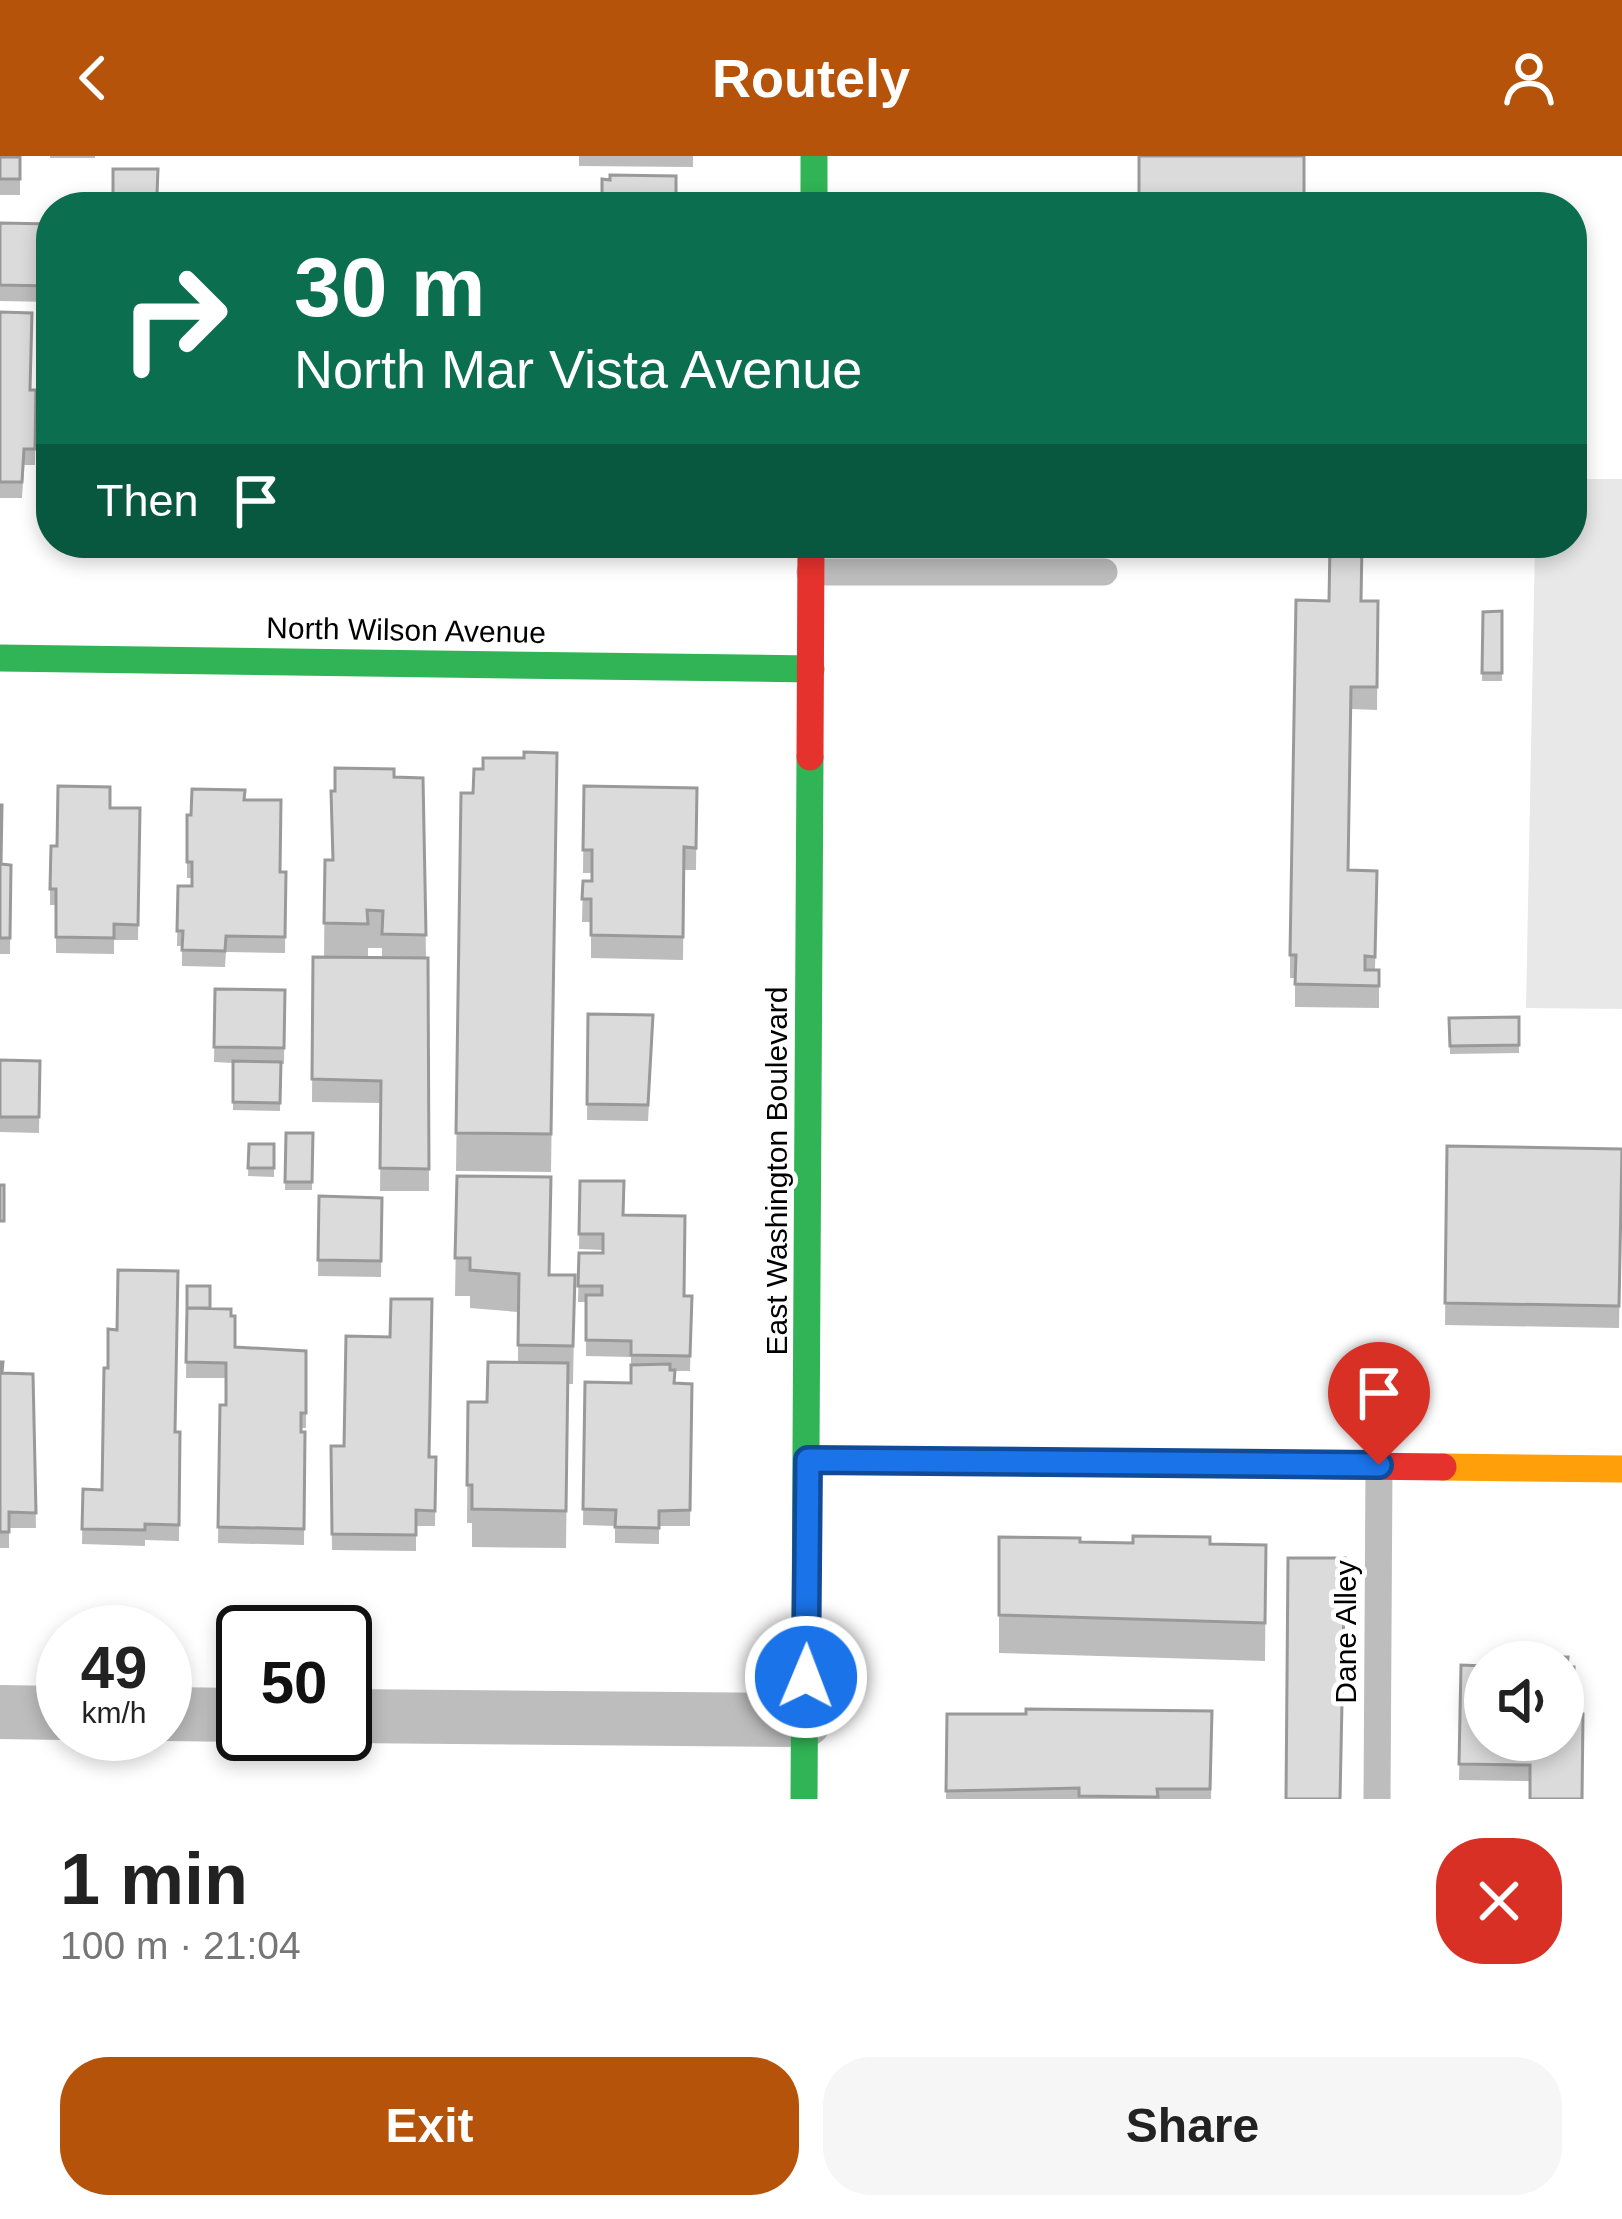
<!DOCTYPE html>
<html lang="en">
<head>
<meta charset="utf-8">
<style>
  body { margin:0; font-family:Arial,sans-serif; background:#f6f6f6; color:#222; height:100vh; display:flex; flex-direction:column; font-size:45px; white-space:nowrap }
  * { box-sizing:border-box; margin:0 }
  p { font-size:39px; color:#767676 }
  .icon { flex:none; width:66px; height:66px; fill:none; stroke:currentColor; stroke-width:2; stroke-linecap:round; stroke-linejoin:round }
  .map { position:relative; height:1643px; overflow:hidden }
  .details { display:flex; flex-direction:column; background:#fff; flex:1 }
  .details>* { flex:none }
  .guide { position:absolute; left:36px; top:36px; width:1551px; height:366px; border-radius:48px; box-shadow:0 6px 18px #0003; background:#0b6e4f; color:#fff; overflow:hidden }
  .tools { position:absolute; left:1464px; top:1485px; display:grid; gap:24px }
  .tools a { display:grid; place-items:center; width:120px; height:120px; border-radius:50%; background:#fff; box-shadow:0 6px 18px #0003; font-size:60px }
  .speed { position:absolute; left:36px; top:1449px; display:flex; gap:24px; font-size:60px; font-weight:700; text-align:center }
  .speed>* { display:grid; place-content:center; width:156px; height:156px; border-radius:50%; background:#fff; box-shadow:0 6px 18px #0003; line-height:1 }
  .speed small { font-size:30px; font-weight:400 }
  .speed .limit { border:6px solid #111; border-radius:18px; background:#fff; color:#111 }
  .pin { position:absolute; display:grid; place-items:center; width:102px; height:102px; color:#fff; margin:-123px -51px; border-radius:50% 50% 50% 0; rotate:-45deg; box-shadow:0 0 12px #0007 }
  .pin .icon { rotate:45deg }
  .me { position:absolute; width:132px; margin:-66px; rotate:1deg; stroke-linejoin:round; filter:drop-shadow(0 0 9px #0008) }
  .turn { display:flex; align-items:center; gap:42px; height:252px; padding:0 60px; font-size:54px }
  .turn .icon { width:156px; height:156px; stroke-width:2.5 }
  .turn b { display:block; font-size:84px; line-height:102px }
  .then { display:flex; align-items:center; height:114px; padding:0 60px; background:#0003; gap:24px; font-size:45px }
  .round { display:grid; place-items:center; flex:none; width:126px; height:126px; border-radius:48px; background:#f6f6f6 }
  .summary { display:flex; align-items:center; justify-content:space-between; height:204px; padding:0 60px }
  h1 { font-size:72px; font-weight:800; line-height:90px }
  .button { display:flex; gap:24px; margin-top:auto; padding:24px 60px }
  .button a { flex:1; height:138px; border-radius:48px; background:#b45309; color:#fff; font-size:48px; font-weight:800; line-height:138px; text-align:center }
  .button a+a { background:#f6f6f6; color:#222 }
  header { display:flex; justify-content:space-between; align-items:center; height:156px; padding:0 60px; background:#b45309; color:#fff; font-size:54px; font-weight:800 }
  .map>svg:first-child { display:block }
</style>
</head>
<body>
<header><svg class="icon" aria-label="back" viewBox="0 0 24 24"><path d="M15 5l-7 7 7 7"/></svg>Routely<svg class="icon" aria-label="person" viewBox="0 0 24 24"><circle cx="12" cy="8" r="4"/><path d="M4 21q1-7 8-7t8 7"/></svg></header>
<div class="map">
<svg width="1622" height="1643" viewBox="0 0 1622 1643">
  <rect width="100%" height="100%" fill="#fff"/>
  <path fill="#e8e8e8" d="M 1572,323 L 1622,323 L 1622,853 L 1526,852 L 1535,387 L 1572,387 Z"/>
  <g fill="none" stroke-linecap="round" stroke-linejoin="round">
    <path stroke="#bdbdbd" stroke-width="27" d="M 810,416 L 1104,416
      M 1377,1643 L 1379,1309"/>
    <path stroke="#bdbdbd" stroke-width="54" d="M 0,1556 L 63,1557
      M 165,1558 L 243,1559
      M 345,1560 L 805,1564"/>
    <path stroke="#30b455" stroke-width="27" d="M 814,0 L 814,51
      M 0,502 L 811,513
      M 804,1643 L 810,601"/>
    <path stroke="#ff9f0a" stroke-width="27" d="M 1443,1311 L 1622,1313"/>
    <path stroke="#e5322d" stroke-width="27" d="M 810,601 L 811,387
      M 808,1304 L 1443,1311"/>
  </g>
  <path fill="#bcbcbc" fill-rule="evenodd" d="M 50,0 L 95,0 L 95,2 L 50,2 Z
    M 579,0 L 693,0 L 693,11 L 579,10 Z
    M 0,1 L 20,1 L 20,39 L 0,39 Z
    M 113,13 L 158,13 L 157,51 L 113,51 Z
    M 0,67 L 51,68 L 51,146 L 0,145 Z
    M 0,156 L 31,234 L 36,234 L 35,309 L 24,309 L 22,342 L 0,342 Z
    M 1362,445 L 1378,445 L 1377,554 L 1351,553 L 1349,714 L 1377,715 L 1375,814 L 1379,814 L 1379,852 L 1295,851 L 1295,822 L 1290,822 L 1290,799 Z
    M 1502,455 L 1502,525 L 1482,525 L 1483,456 Z
    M 557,597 L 551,1016 L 456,1015 L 461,637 L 473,637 L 483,613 L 524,602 Z
    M 394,621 L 423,622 L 426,802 L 428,802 L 429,1035 L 380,1035 L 381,947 L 312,946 L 313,801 L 324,801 L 325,704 L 332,704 L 331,635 ZM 368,792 L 382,792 L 382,802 L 368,802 Z
    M 584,630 L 697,632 L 696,714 L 684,714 L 683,804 L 591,802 L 591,766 L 582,766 L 583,725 L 592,725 L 592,717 L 583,717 Z
    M 244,644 L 280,716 L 286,716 L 285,797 L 226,796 L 225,811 L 182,810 L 182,790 L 177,790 L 178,730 L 192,730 L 192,722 L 187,722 L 187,659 Z
    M 0,649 L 1,708 L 11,709 L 10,798 L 0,798 Z
    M 110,652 L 140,652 L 138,784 L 114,784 L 114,798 L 56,797 L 56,749 L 50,749 L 50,733 L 57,690 Z
    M 215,833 L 285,834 L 284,908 L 281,908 L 280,955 L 233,954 L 233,907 L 214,906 Z
    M 588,858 L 653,875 L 648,965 L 587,964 Z
    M 1519,861 L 1519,897 L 1450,898 L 1449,862 Z
    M 0,904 L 40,905 L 39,977 L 0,976 Z
    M 286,977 L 313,977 L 312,1034 L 285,1034 Z
    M 249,988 L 274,988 L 274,1021 L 248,1020 Z
    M 1447,990 L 1622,993 L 1619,1172 L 1445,1169 Z
    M 457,1020 L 550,1119 L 575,1119 L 573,1228 L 568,1228 L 566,1392 L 472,1391 L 472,1367 L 467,1367 L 468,1246 L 487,1246 L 518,1206 L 518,1156 L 470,1152 L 470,1140 L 455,1140 Z
    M 580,1025 L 624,1059 L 684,1140 L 692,1140 L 690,1215 L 675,1215 L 674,1227 L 692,1228 L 690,1370 L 659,1370 L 659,1388 L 615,1387 L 615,1370 L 583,1369 L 585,1226 L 631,1227 L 631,1201 L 586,1200 L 586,1146 L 578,1146 L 579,1097 L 603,1097 L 603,1094 L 579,1093 Z
    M 319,1040 L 382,1042 L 381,1121 L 318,1120 Z
    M 187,1130 L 210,1152 L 235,1191 L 306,1195 L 306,1272 L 301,1272 L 301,1276 L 305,1276 L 304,1389 L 218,1387 L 220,1249 L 226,1249 L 226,1222 L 186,1222 Z
    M 0,1206 L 2,1217 L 33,1218 L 36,1372 L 9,1372 L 9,1392 L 0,1392 Z
    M 175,1276 L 180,1276 L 179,1385 L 145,1384 L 145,1390 L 82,1388 L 83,1333 L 102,1334 Z
    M 331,1290 L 436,1301 L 435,1370 L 416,1370 L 416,1395 L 332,1394 Z
    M 999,1381 L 1080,1386 L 1266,1389 L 1265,1505 L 999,1497 Z
    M 1461,1509 L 1563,1584 L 1530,1625 L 1459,1624 Z
    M 1212,1555 L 1211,1643 L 946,1643 L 947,1558 L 1026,1558 Z"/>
  <path fill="#dbdbdb" stroke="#999" stroke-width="3" d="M 1139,0 L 1304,0 L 1304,51 L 1139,51 Z
    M 0,1 L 20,1 L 20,23 L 0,23 Z
    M 113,13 L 158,13 L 157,38 L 113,38 Z
    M 610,19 L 676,20 L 676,51 L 602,51 L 602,23 L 610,24 Z
    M 293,41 L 321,41 L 321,51 L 293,51 Z
    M 0,67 L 51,68 L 51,130 L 0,129 Z
    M 0,156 L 32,157 L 30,234 L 36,234 L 35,293 L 24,293 L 22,326 L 0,326 Z
    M 1330,388 L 1362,388 L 1361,445 L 1378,445 L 1377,531 L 1351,531 L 1348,714 L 1377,715 L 1375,801 L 1365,800 L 1365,814 L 1379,814 L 1379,830 L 1295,828 L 1296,799 L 1290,799 L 1296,444 L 1329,445 Z
    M 1502,455 L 1502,517 L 1482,517 L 1483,456 Z
    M 524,596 L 557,597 L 551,978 L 456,977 L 461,637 L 473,637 L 474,613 L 483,613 L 483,602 L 524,602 Z
    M 335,612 L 394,613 L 394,621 L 423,622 L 426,779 L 382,778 L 383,755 L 367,754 L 368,768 L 324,767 L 325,704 L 333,704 L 331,635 L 335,635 Z
    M 58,630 L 110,631 L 110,652 L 140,652 L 138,769 L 114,768 L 114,782 L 56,781 L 56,733 L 50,733 L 51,690 L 57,690 Z
    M 584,630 L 697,632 L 696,692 L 684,691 L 683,781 L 591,779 L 591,743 L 582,743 L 583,725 L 592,725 L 592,694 L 583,694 Z
    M 192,633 L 245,634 L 244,644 L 281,644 L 280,716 L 286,716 L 285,781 L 226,780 L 225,795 L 182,794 L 183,775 L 177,775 L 178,730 L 192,730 L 192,706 L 187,706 L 187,659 L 191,659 Z
    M 0,649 L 2,649 L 1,708 L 11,709 L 10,782 L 0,782 Z
    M 313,801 L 428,802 L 429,1013 L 380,1012 L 381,925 L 312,923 Z
    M 215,833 L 285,834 L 284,892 L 214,891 Z
    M 588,858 L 653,859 L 648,949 L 587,948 Z
    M 1519,861 L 1519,889 L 1450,890 L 1449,862 Z
    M 0,904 L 40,905 L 39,961 L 0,961 Z
    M 233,905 L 281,906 L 280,947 L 233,946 Z
    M 286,977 L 313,977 L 312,1026 L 285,1026 Z
    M 249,988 L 274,988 L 274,1012 L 248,1012 Z
    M 1447,990 L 1622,993 L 1619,1150 L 1445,1147 Z
    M 457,1020 L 551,1021 L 549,1119 L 575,1119 L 573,1190 L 518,1189 L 519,1118 L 470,1114 L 470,1102 L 455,1102 Z
    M 580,1025 L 624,1025 L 623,1059 L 685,1060 L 684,1140 L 692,1140 L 690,1200 L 631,1199 L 631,1185 L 586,1184 L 586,1139 L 602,1139 L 602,1130 L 578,1130 L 579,1097 L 603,1097 L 603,1078 L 579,1078 Z
    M 0,1029 L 4,1029 L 4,1065 L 0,1065 Z
    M 319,1040 L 382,1042 L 381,1105 L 318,1104 Z
    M 118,1114 L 178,1115 L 175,1276 L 180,1276 L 179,1369 L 145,1368 L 145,1374 L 82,1373 L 83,1333 L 102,1334 L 104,1212 L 108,1212 L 108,1173 L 117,1174 Z
    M 187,1130 L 210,1130 L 210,1152 L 187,1152 Z
    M 391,1143 L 432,1143 L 429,1301 L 436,1301 L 435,1355 L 416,1354 L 416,1379 L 332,1378 L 331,1290 L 344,1290 L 346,1180 L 390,1181 Z
    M 187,1152 L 231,1153 L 231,1160 L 235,1160 L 235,1191 L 306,1195 L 306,1257 L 301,1257 L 301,1276 L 305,1276 L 304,1373 L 218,1371 L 220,1249 L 226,1249 L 226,1207 L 186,1206 Z
    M 0,1206 L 3,1206 L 2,1217 L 33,1218 L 36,1357 L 9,1356 L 9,1376 L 0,1376 Z
    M 488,1206 L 568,1207 L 566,1355 L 472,1353 L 472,1329 L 467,1329 L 468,1246 L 487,1246 Z
    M 670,1208 L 670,1214 L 675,1214 L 674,1227 L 692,1228 L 690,1354 L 659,1355 L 659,1372 L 615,1371 L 616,1354 L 583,1353 L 585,1226 L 631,1227 L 631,1209 Z
    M 1133,1380 L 1210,1381 L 1210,1388 L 1266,1389 L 1265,1467 L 999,1459 L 999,1381 L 1080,1382 L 1080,1386 L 1133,1387 Z
    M 1288,1402 L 1345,1402 L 1340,1643 L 1286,1643 Z
    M 1532,1501 L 1568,1501 L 1567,1511 L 1574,1511 L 1573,1558 L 1583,1558 L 1582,1643 L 1530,1643 L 1530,1609 L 1459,1608 L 1461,1509 L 1485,1510 L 1485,1584 L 1563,1584 L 1563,1506 L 1532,1506 Z
    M 1026,1553 L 1212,1555 L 1210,1633 L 1157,1633 L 1158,1641 L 1079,1640 L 1079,1632 L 946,1635 L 947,1558 L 1026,1558 Z"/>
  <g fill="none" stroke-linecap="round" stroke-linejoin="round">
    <g stroke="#114b97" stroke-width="30">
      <path id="route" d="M 806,1521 L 808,1304 L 1379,1309"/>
    </g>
    <use href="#route" stroke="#1a73e8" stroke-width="21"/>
  </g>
  <g text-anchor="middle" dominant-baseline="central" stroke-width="10" stroke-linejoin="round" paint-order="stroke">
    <g font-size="30" fill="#000" stroke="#fff">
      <text transform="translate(406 474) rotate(1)">North Wilson Avenue</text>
      <text transform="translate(776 1015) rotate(-90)">East Washington Boulevard</text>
      <text transform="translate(1345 1476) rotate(-90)">Dane Alley</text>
    </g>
  </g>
</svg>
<div class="tools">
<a><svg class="icon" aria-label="sound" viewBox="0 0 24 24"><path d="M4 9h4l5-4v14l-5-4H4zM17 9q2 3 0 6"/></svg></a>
</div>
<div class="speed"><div>49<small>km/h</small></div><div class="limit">50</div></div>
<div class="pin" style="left:1379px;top:1309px;background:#d93025"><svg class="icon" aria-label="arrive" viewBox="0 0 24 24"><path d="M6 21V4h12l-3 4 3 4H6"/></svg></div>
<svg class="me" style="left:806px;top:1521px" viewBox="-20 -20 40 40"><circle r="17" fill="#1a73e8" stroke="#fff" stroke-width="3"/><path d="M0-11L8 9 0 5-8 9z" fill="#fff"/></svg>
<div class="guide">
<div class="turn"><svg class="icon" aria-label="right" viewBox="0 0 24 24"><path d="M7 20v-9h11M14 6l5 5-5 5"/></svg><div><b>30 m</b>North Mar Vista Avenue</div></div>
<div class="then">Then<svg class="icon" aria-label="arrive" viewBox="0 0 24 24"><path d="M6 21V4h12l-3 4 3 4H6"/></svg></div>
</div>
</div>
<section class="details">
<div class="summary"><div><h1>1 min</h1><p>100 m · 21:04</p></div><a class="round" style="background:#d93025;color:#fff"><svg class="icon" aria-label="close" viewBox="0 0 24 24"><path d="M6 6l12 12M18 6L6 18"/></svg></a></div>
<div class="button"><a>Exit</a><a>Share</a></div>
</section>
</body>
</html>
